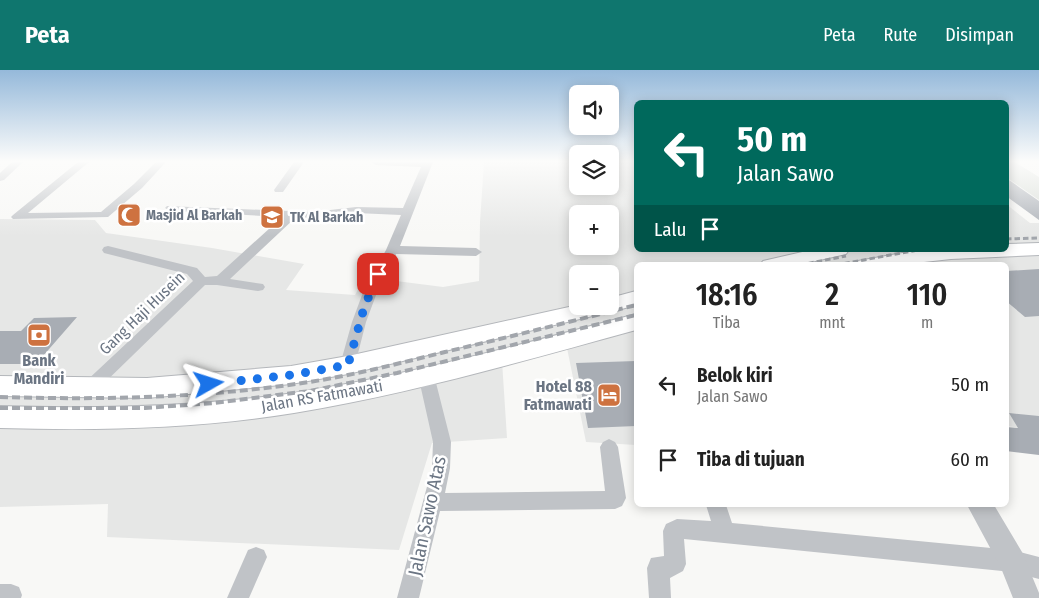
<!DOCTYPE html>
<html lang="id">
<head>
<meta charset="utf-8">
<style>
  body { margin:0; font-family:"Fira Sans Condensed",sans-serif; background:#f2f2f2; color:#222; height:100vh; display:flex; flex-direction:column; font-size:19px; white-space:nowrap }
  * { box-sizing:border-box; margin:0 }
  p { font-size:16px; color:#767676 }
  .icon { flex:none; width:28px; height:28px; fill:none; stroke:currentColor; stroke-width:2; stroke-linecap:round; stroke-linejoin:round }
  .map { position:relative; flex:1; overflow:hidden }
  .side { position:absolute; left:634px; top:192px; width:375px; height:245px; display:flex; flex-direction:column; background:#fff; border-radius:8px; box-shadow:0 2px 12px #0003 }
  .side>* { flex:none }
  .top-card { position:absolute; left:634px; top:30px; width:375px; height:152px; border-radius:8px; box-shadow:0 2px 12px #0003; background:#00695c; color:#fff; overflow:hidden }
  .fabs { position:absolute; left:569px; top:15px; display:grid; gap:10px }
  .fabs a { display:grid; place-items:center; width:50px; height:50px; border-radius:8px; background:#fff; box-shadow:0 2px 12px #0003; font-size:25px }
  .pin { position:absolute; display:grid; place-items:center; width:42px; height:42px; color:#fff; margin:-21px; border-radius:10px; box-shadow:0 2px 8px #0006 }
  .me { position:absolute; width:55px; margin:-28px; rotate:84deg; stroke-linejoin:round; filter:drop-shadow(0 0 4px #0008) }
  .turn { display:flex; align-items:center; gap:18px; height:105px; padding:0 20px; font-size:22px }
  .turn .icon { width:65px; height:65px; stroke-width:2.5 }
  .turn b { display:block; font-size:35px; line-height:42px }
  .then { display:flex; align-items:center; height:48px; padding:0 20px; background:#0003; gap:10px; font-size:19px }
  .eta { display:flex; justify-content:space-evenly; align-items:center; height:85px; text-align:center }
  .eta b { font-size:30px; font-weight:600; line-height:35px }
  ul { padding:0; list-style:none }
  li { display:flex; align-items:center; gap:15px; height:75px; padding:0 20px }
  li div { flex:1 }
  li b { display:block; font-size:19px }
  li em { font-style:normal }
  header { display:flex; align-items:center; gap:30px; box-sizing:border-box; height:70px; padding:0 25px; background:#0f766e; color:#fff }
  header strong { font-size:24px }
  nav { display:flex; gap:28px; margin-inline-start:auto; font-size:18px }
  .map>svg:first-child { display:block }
</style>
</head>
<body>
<header>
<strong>Peta</strong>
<nav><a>Peta</a><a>Rute</a><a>Disimpan</a></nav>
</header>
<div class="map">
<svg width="1039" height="528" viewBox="0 0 1039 528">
  <rect width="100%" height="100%" fill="#f8f8f6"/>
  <path fill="#e6e7e6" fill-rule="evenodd" d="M 484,92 L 577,92 L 578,116 L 610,116 L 610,92 L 636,92 L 636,180 L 1006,180 L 1006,134 L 1030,153 L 1039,153 L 1039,360 L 1006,356 L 1006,195 L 636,195 L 636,375 L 586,372 L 567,278 L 502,291 L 507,368 L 432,373 L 399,480 L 107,467 L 108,434 L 0,437 L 0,149 L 95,150 L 106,163 L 212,178 L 304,194 L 286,220 L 355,225 L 365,207 L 443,217 L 479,211 L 480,152 ZM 578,144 L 610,144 L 610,176 L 578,176 ZM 578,204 L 610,204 L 610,236 L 578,236 Z"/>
  <path fill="#d7dcd6" d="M 1006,92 L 1015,92 L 1039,107 L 1039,130 L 1006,107 Z"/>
  <path fill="#a8adb4" d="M 1006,108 L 1039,131 L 1039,150 L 1006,126 Z
    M 1039,199 L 1039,246 L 1025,247 L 1006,231 L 1006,201 Z
    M 77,247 L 36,294 L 0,294 L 0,261 L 21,261 L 34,248 Z
    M 636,291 L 636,356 L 588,358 L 576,293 Z
    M 1009,343 L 1039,346 L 1039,385 L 1006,381 L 1006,357 L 1018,358 Z"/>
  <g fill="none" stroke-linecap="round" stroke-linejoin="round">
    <g stroke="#b4b7bb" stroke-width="2">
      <path id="primary" d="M 1039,173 L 1039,185 L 951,189 L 897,195 L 855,195 L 858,191 L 919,180 L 1006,180 L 1006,174 Z
        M 811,180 L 849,180 L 846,184 L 798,195 L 760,195 L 763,191 Z
        M 636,221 L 636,235 L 618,240 L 348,304 L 291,314 L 147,328 L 0,326 L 0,306 L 147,308 L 291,296 L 348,286 L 578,235 L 578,236 L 610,236 L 610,228 Z
        M 636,244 L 636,260 C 523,291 410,324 294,343 C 197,359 98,361 0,358 L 0,336 C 98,339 196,337 294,323 C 410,305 523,274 636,244 Z"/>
    </g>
    <path fill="#c0c3c7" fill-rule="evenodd" d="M 12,92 L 23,92 L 4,110 L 0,111 L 0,103 Z
      M 78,92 L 89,92 L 28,143 L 101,142 L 134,114 L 156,92 L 166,92 L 142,118 L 108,147 L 13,149 L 11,147 L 13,145 Z
      M 294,92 L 304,92 L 283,122 L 275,122 L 274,120 Z
      M 371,92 L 433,92 L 400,176 L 476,178 L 482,182 L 476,186 L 396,184 L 379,217 L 366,252 L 354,299 L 348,301 L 342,299 L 340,295 L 352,252 L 365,217 L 386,180 L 401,145 L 356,143 L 313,148 L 295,148 L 230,209 L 263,214 L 265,217 L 263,220 L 258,221 L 217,215 L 205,215 L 94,323 L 88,325 L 82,323 L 80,319 L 82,315 L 193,211 L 187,204 L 104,183 L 102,180 L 104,177 L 108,176 L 197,198 L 205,207 L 217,206 L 282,147 L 171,141 L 165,138 L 167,136 L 313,142 L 356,137 L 403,138 L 421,97 L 376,95 Z
      M 426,299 L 432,301 L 434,305 L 451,372 L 450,398 L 445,423 L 605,421 L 600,377 L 603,372 L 609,369 L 615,372 L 618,377 L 626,428 L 622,436 L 615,439 L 440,441 L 419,528 L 397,528 L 432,398 L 433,372 L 418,305 L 420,301 Z
      M 706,435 L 726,435 L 732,453 L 1012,480 L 1039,487 L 1039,509 L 1012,502 L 684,469 L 686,494 L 683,501 L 670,508 L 671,528 L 649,528 L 647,498 L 651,488 L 664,486 L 663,461 L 666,454 L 677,449 L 711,451 Z
      M 256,477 L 264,480 L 267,487 L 249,528 L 227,528 L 248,480 Z
      M 0,514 L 11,514 L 19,517 L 22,525 L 21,528 L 0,528 Z"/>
    <path fill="#c0c3c7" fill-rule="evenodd" d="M 967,435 L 994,435 L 1022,482 L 1039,523 L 1039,528 L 1013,528 L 1001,498 Z"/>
    <use href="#primary" fill="#fff" fill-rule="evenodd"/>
    <path stroke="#a2a6ac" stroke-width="3" stroke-dasharray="5.5 3" stroke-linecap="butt" d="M 1006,169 L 1039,168
      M 800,195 L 846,186
      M 836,195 L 918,180"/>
    <path stroke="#a2a6ac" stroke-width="4" stroke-dasharray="8 4" stroke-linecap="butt" d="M 0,327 C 103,330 206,328 309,312 C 355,305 400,293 445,282 C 509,267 573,251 636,235
      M 0,338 L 145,338 L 214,333 L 310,321 L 397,303 L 636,245"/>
  </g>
  <linearGradient id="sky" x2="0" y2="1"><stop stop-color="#95b9da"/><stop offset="0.55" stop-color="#fcfcfb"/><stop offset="1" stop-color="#fcfcfb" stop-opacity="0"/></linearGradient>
  <rect width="1039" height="166" fill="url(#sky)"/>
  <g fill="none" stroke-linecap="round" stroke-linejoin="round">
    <path stroke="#1a73e8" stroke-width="9" stroke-dasharray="0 16.2" d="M 209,314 L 291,305 L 348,295 L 364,238 L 378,204"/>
  </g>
  <defs>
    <g id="mosque-square" transform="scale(1.25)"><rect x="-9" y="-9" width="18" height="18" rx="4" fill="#ce7240" stroke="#fff"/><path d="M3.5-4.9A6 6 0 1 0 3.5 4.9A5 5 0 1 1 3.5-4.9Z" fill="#fff"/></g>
    <g id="school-square" transform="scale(1.25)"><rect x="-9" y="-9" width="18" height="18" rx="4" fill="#ce7240" stroke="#fff"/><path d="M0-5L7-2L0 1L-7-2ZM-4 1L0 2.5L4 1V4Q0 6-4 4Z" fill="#fff"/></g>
    <g id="bank-square" transform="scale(1.25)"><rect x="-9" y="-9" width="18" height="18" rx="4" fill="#ce7240" stroke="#fff"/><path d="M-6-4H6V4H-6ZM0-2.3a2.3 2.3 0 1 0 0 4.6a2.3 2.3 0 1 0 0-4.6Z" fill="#fff"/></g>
    <g id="hotel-square" transform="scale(1.25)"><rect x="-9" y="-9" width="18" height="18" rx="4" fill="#ce7240" stroke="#fff"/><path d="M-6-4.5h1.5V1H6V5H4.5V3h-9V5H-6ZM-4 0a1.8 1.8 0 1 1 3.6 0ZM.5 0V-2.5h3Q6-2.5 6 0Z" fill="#fff"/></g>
  </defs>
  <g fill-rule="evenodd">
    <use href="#mosque-square" x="129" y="145"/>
    <use href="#school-square" x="272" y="147"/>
    <use href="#bank-square" x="39" y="265"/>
    <use href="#hotel-square" x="609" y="325"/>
  </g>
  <g text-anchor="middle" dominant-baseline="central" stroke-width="5" stroke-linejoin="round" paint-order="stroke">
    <g font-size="14" font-weight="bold" fill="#6b7583" stroke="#fff" text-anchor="start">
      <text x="146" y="145">Masjid Al Barkah</text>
      <text x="290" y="147">TK Al Barkah</text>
    </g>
    <g font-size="16" fill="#6b7583" stroke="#fff">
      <text transform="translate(142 243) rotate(-44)">Gang Haji Husein</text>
      <text transform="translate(322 326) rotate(-10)">Jalan RS Fatmawati</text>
    </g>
    <g font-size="16" font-weight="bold" fill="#6b7583" stroke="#fff">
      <text x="39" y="290">Bank<tspan x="39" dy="18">Mandiri</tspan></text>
      <text x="592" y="316" text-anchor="end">Hotel 88<tspan x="592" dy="18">Fatmawati</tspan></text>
    </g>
    <g font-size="19" fill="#6b7583" stroke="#fff">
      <text transform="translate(427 446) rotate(-78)">Jalan Sawo Atas</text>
    </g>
  </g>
</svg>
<div class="fabs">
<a><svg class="icon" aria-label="sound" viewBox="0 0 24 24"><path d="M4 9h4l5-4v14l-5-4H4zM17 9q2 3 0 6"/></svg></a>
<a><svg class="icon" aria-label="layers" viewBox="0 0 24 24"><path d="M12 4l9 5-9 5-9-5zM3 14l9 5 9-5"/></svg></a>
<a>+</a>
<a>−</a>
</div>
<div class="pin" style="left:378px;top:204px;background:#d93025"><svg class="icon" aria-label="arrive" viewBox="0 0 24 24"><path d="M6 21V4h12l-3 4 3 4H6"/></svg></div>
<svg class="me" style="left:209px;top:314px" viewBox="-20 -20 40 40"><path d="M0-17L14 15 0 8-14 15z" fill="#1a73e8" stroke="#fff" stroke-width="4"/></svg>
<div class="top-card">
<div class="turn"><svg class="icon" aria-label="left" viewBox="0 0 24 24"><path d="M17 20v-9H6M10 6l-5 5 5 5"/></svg><div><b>50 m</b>Jalan Sawo</div></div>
<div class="then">Lalu<svg class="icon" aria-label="arrive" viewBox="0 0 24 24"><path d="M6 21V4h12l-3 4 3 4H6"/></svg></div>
</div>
<section class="side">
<div class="eta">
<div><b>18:16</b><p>Tiba</p></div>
<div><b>2</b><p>mnt</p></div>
<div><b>110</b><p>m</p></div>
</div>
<ul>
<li><svg class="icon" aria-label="left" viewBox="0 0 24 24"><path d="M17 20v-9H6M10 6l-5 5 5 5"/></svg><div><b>Belok kiri</b><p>Jalan Sawo</p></div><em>50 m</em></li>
<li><svg class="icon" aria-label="arrive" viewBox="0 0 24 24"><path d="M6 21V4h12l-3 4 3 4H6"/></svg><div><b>Tiba di tujuan</b></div><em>60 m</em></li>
</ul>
</section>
</div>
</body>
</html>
